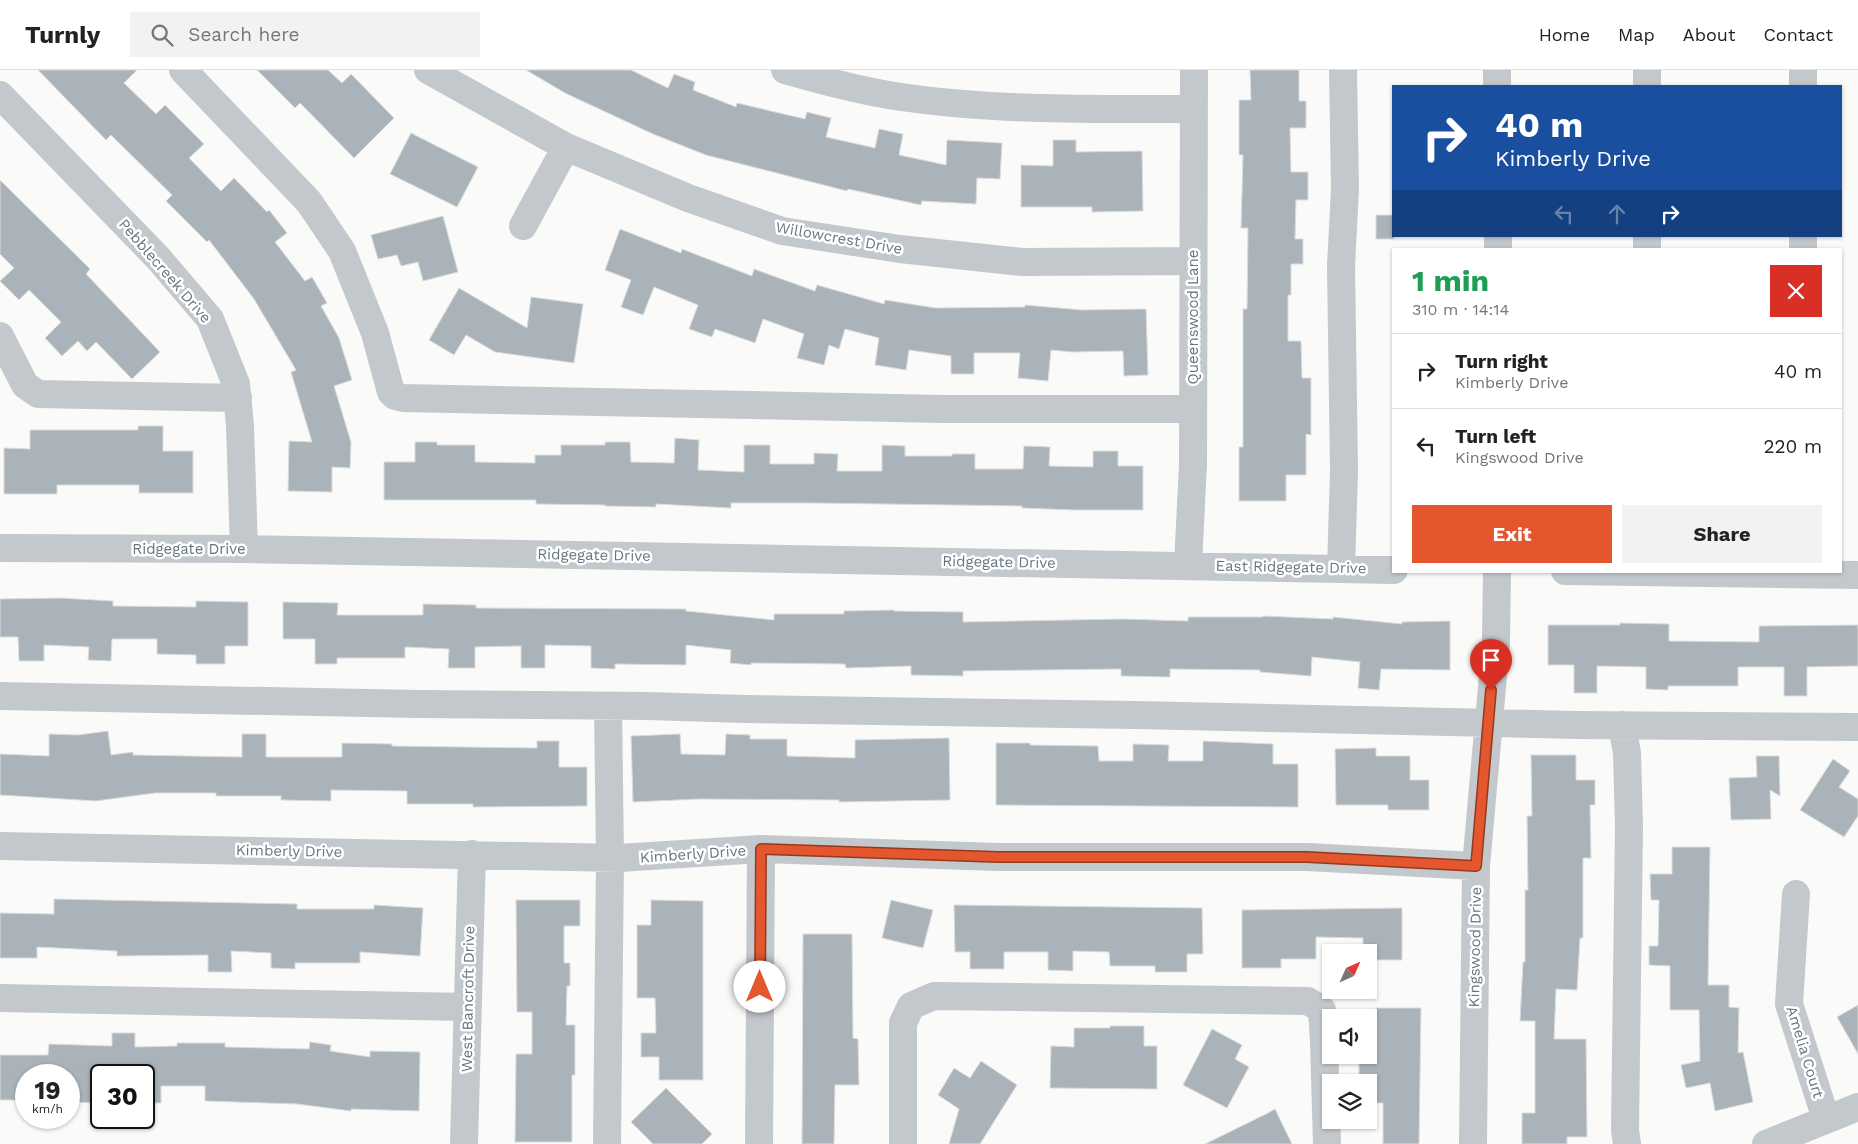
<!DOCTYPE html>
<html lang="en">
<head>
<meta charset="utf-8">
<style>
  body { margin:0; font-family:"Work Sans",sans-serif; background:#f2f2f2; color:#222; height:100vh; display:flex; flex-direction:column; font-size:19px; white-space:nowrap }
  * { box-sizing:border-box; margin:0 }
  p { font-size:16px; color:#767676 }
  .icon { flex:none; width:28px; height:28px; fill:none; stroke:currentColor; stroke-width:2; stroke-linecap:round; stroke-linejoin:round }
  .map { position:relative; flex:1; overflow:hidden }
  .side { position:absolute; left:1392px; top:178px; width:450px; height:325px; display:flex; flex-direction:column; background:#fff; border-radius:0px; box-shadow:0 1px 4px #0004 }
  .side>* { flex:none }
  .top-card { position:absolute; left:1392px; top:15px; width:450px; height:152px; border-radius:0px; box-shadow:0 1px 4px #0004; background:#1a4fa0; color:#fff; overflow:hidden }
  .needle { width:32px; rotate:45deg }
  .fabs { position:absolute; left:1322px; top:874px; display:grid; gap:10px }
  .fabs a { display:grid; place-items:center; width:55px; height:55px; border-radius:0px; background:#fff; box-shadow:0 1px 4px #0004; font-size:25px }
  .speed { position:absolute; left:15px; top:994px; display:flex; gap:10px; font-size:25px; font-weight:700; text-align:center }
  .speed>* { display:grid; place-content:center; width:65px; height:65px; border-radius:50%; background:#fff; box-shadow:0 1px 4px #0004; line-height:1 }
  .speed small { font-size:12px; font-weight:400 }
  .speed .limit { border:2px solid #111; border-radius:8px; background:#fff; color:#111 }
  .pin { position:absolute; display:grid; place-items:center; width:42px; height:42px; color:#fff; margin:-51px -21px; border-radius:50% 50% 50% 0; rotate:-45deg; box-shadow:0 0 5px #0007 }
  .pin .icon { rotate:45deg }
  .me { position:absolute; width:55px; margin:-28px; rotate:0deg; stroke-linejoin:round; filter:drop-shadow(0 0 4px #0008) }
  .turn { display:flex; align-items:center; gap:18px; height:105px; padding:0 20px; font-size:22px }
  .turn .icon { width:65px; height:65px; stroke-width:2.5 }
  .turn b { display:block; font-size:35px; line-height:42px }
  .lanes { display:flex; align-items:center; height:48px; padding:0 20px; background:#0003; justify-content:center; gap:25px; direction:ltr }
  .lanes .off { opacity:.35 }
  .round { display:grid; place-items:center; flex:none; width:52px; height:52px; border-radius:0px; background:#f2f2f2 }
  .summary { display:flex; align-items:center; justify-content:space-between; height:85px; padding:0 20px }
  h1 { font-size:30px; font-weight:700; line-height:38px; color:#1e9e55 }
  .button { display:flex; gap:10px; margin-top:auto; padding:10px 20px }
  .button a { flex:1; height:58px; border-radius:0px; background:#e4572e; color:#fff; font-size:20px; font-weight:700; line-height:58px; text-align:center }
  .button a+a { background:#f2f2f2; color:#222 }
  ul { padding:0; list-style:none }
  li { display:flex; align-items:center; gap:15px; height:75px; padding:0 20px; border-top:1px solid #e0e0e0 }
  li div { flex:1 }
  li b { display:block; font-size:19px }
  li em { font-style:normal }
  header { display:flex; align-items:center; gap:30px; box-sizing:border-box; height:70px; padding:0 25px; background:#fff; border-bottom:1px solid #e0e0e0 }
  header strong { font-size:24px }
  nav { display:flex; gap:28px; margin-inline-start:auto; font-size:18px }
  .search { width:350px; height:45px; background:#f2f2f2; display:flex; align-items:center; gap:12px; box-sizing:border-box; padding:0 18px; border-radius:0px; color:#767676; font-size:19px }
  .map>svg:first-child { display:block }
</style>
</head>
<body>
<header>
<strong>Turnly</strong>
<div class="search"><svg class="icon" aria-label="search" viewBox="0 0 24 24"><circle cx="10" cy="10" r="6"/><path d="M15 15l6 6"/></svg>Search here</div>
<nav><a>Home</a><a>Map</a><a>About</a><a>Contact</a></nav>
</header>
<div class="map">
<svg width="1858" height="1074" viewBox="0 0 1858 1074">
  <rect width="100%" height="100%" fill="#fafaf8"/>
  <path fill="#aab3b9" stroke="#dcdcda" d="M 38,0 L 137,0 L 124,13 L 156,44 L 165,35 L 204,74 L 189,88 L 221,121 L 234,108 L 267,142 L 269,140 L 287,163 L 275,172 L 305,211 L 312,207 L 327,233 L 321,236 L 339,268 L 352,310 L 334,316 L 351,372 L 350,398 L 332,397 L 332,422 L 288,421 L 289,371 L 312,372 L 291,302 L 296,300 L 254,229 L 209,170 L 207,172 L 166,131 L 172,125 L 111,65 L 106,70 Z
    M 257,0 L 328,0 L 342,13 L 351,4 L 394,48 L 354,88 L 300,33 L 295,38 Z
    M 526,0 L 631,0 L 668,18 L 674,4 L 695,12 L 693,20 L 736,37 L 737,33 L 805,49 L 807,42 L 831,48 L 826,67 L 875,78 L 879,59 L 903,64 L 899,85 L 946,95 L 947,70 L 1002,73 L 1000,109 L 977,108 L 976,134 L 922,131 L 921,135 L 848,119 L 847,121 L 706,85 L 653,64 L 565,23 Z
    M 1250,0 L 1299,0 L 1299,31 L 1306,31 L 1306,58 L 1290,58 L 1291,102 L 1308,102 L 1308,130 L 1296,130 L 1295,169 L 1303,169 L 1303,194 L 1291,194 L 1291,225 L 1288,225 L 1288,271 L 1301,271 L 1302,308 L 1311,308 L 1311,365 L 1306,364 L 1306,405 L 1286,405 L 1286,431 L 1239,431 L 1239,377 L 1243,377 L 1243,239 L 1247,239 L 1248,158 L 1241,158 L 1243,85 L 1239,85 L 1239,30 L 1251,30 Z
    M 411,63 L 478,97 L 457,137 L 390,104 Z
    M 1053,70 L 1076,70 L 1076,82 L 1142,81 L 1143,141 L 1092,142 L 1092,137 L 1021,137 L 1021,95 L 1053,96 Z
    M 0,110 L 90,199 L 86,204 L 160,282 L 132,309 L 96,272 L 87,281 L 78,271 L 62,286 L 45,268 L 61,252 L 29,220 L 19,230 L 0,211 L 14,198 L 0,184 Z
    M 1376,145 L 1394,145 L 1394,169 L 1376,169 Z
    M 443,146 L 458,202 L 423,211 L 418,192 L 401,196 L 397,185 L 378,189 L 371,165 Z
    M 620,159 L 681,183 L 682,179 L 752,206 L 754,199 L 815,221 L 817,215 L 884,234 L 885,230 L 936,238 L 1025,237 L 1025,235 L 1082,240 L 1146,239 L 1148,305 L 1124,306 L 1123,281 L 1072,282 L 1051,280 L 1048,311 L 1018,308 L 1020,283 L 974,283 L 974,304 L 951,304 L 951,286 L 909,280 L 906,300 L 875,295 L 879,268 L 845,259 L 839,279 L 829,275 L 824,295 L 797,288 L 804,264 L 763,249 L 755,273 L 715,259 L 712,267 L 689,259 L 698,235 L 654,217 L 643,245 L 621,237 L 631,210 L 605,200 Z
    M 459,218 L 527,258 L 531,227 L 583,234 L 574,293 L 495,282 L 466,265 L 454,285 L 429,270 Z
    M 138,356 L 163,356 L 163,381 L 193,381 L 193,423 L 139,423 L 139,415 L 57,415 L 57,424 L 4,424 L 4,378 L 30,379 L 30,360 L 138,360 Z
    M 675,368 L 699,370 L 698,400 L 744,402 L 744,375 L 770,375 L 770,394 L 814,394 L 814,383 L 838,384 L 837,401 L 882,401 L 882,375 L 905,376 L 905,386 L 952,386 L 952,384 L 975,384 L 975,399 L 1023,399 L 1024,376 L 1050,377 L 1049,396 L 1093,397 L 1093,381 L 1118,381 L 1118,396 L 1143,396 L 1143,440 L 1074,440 L 1022,438 L 1022,436 L 815,433 L 731,433 L 731,438 L 656,434 L 656,437 L 605,436 L 605,435 L 536,434 L 536,430 L 384,430 L 384,392 L 415,392 L 415,372 L 437,372 L 437,375 L 475,375 L 475,392 L 535,393 L 535,385 L 561,385 L 561,375 L 605,375 L 605,372 L 630,372 L 631,392 L 674,393 Z
    M 60,528 L 113,531 L 113,536 L 196,537 L 196,531 L 248,532 L 248,576 L 225,576 L 225,594 L 196,594 L 196,585 L 157,584 L 157,569 L 112,569 L 111,591 L 88,590 L 89,577 L 44,575 L 44,591 L 19,591 L 18,567 L 0,567 L 0,529 Z
    M 283,532 L 338,533 L 337,545 L 423,545 L 423,534 L 476,535 L 476,538 L 686,539 L 686,541 L 774,550 L 774,544 L 844,544 L 844,541 L 894,540 L 894,541 L 963,542 L 963,552 L 1123,549 L 1188,551 L 1188,547 L 1263,547 L 1263,546 L 1333,549 L 1333,547 L 1402,554 L 1402,552 L 1450,551 L 1450,600 L 1381,599 L 1379,620 L 1358,618 L 1360,592 L 1312,587 L 1311,606 L 1260,602 L 1260,600 L 1170,599 L 1170,607 L 1121,606 L 1121,599 L 963,601 L 963,606 L 911,605 L 911,596 L 846,598 L 845,594 L 751,593 L 751,595 L 730,593 L 731,580 L 686,575 L 686,595 L 615,594 L 615,599 L 591,598 L 591,576 L 545,575 L 545,598 L 521,598 L 521,576 L 475,577 L 475,598 L 448,598 L 449,579 L 405,577 L 405,588 L 337,588 L 337,594 L 315,594 L 315,569 L 283,569 Z
    M 1620,553 L 1669,554 L 1669,571 L 1759,572 L 1759,556 L 1858,555 L 1858,596 L 1807,597 L 1807,626 L 1784,626 L 1784,597 L 1738,597 L 1738,616 L 1668,616 L 1668,620 L 1646,619 L 1646,597 L 1597,596 L 1597,623 L 1574,623 L 1574,595 L 1548,595 L 1548,555 L 1620,555 Z
    M 108,661 L 111,685 L 133,682 L 133,685 L 242,687 L 242,664 L 266,664 L 266,687 L 342,687 L 342,673 L 392,674 L 392,676 L 537,678 L 537,671 L 559,671 L 559,697 L 587,697 L 587,736 L 473,737 L 473,734 L 407,734 L 407,721 L 331,720 L 331,731 L 281,730 L 281,726 L 216,726 L 216,723 L 155,723 L 96,731 L 0,725 L 0,684 L 49,686 L 49,664 L 78,665 Z
    M 680,664 L 681,684 L 725,685 L 726,664 L 750,665 L 750,669 L 787,669 L 787,686 L 855,688 L 855,670 L 949,668 L 950,730 L 839,732 L 839,730 L 700,729 L 633,732 L 631,666 Z
    M 1203,671 L 1273,674 L 1273,694 L 1298,694 L 1298,737 L 996,735 L 996,673 L 1030,673 L 1030,675 L 1098,676 L 1099,691 L 1133,691 L 1133,674 L 1169,675 L 1168,691 L 1203,691 Z
    M 1376,678 L 1376,686 L 1410,686 L 1410,710 L 1429,710 L 1429,740 L 1388,740 L 1388,735 L 1336,735 L 1335,679 Z
    M 1531,685 L 1576,685 L 1576,710 L 1595,710 L 1595,735 L 1590,735 L 1591,788 L 1583,788 L 1583,868 L 1580,868 L 1577,920 L 1556,919 L 1554,969 L 1586,969 L 1587,1067 L 1567,1067 L 1567,1074 L 1522,1074 L 1522,1043 L 1535,1043 L 1535,951 L 1520,951 L 1523,892 L 1525,892 L 1525,820 L 1528,820 L 1527,746 L 1532,746 Z
    M 1756,686 L 1779,686 L 1780,726 L 1770,720 L 1771,749 L 1731,750 L 1729,708 L 1757,707 Z
    M 1833,689 L 1850,701 L 1839,717 L 1858,729 L 1858,746 L 1844,767 L 1800,740 Z
    M 1672,777 L 1710,777 L 1708,915 L 1729,915 L 1729,937 L 1739,938 L 1738,983 L 1743,982 L 1753,1032 L 1715,1041 L 1710,1013 L 1686,1018 L 1681,995 L 1700,991 L 1699,940 L 1670,940 L 1670,896 L 1649,895 L 1649,876 L 1658,876 L 1659,830 L 1651,830 L 1650,804 L 1672,804 Z
    M 54,829 L 297,834 L 297,839 L 374,839 L 374,835 L 423,838 L 420,886 L 360,882 L 360,893 L 295,893 L 295,899 L 271,898 L 271,883 L 231,881 L 232,902 L 208,902 L 208,885 L 117,886 L 117,881 L 37,877 L 37,888 L 0,888 L 0,843 L 54,844 Z
    M 516,830 L 580,830 L 580,856 L 564,856 L 564,893 L 570,893 L 570,916 L 567,916 L 566,955 L 575,955 L 575,1005 L 572,1005 L 572,1072 L 515,1072 L 516,984 L 532,984 L 532,942 L 517,942 Z
    M 651,830 L 703,831 L 703,1010 L 659,1010 L 659,987 L 641,987 L 641,963 L 656,963 L 655,928 L 637,928 L 637,855 L 651,855 Z
    M 891,830 L 933,840 L 923,878 L 882,868 Z
    M 954,835 L 1202,838 L 1203,884 L 1187,884 L 1187,902 L 1155,902 L 1155,896 L 1110,896 L 1109,882 L 1073,881 L 1073,901 L 1048,900 L 1048,882 L 1004,882 L 1004,899 L 970,899 L 970,882 L 955,882 Z
    M 1402,838 L 1402,890 L 1369,890 L 1369,882 L 1363,882 L 1363,868 L 1316,867 L 1316,889 L 1281,889 L 1281,898 L 1242,898 L 1242,840 Z
    M 803,864 L 852,864 L 853,968 L 858,969 L 859,1015 L 835,1015 L 834,1074 L 802,1074 Z
    M 1858,935 L 1858,984 L 1837,947 Z
    M 1376,938 L 1421,938 L 1419,1074 L 1383,1074 L 1383,1033 L 1369,1033 L 1369,1012 L 1359,1012 L 1359,985 L 1369,985 L 1369,959 L 1376,959 Z
    M 1110,956 L 1144,956 L 1144,976 L 1157,976 L 1157,1019 L 1050,1018 L 1051,976 L 1074,977 L 1074,958 L 1110,958 Z
    M 1212,959 L 1242,975 L 1235,989 L 1249,997 L 1227,1038 L 1183,1015 Z
    M 112,963 L 135,963 L 135,977 L 177,976 L 177,973 L 225,973 L 225,977 L 309,979 L 310,972 L 331,975 L 330,981 L 370,987 L 370,981 L 420,982 L 419,1041 L 351,1039 L 351,1041 L 297,1034 L 205,1031 L 205,1016 L 161,1016 L 161,1033 L 144,1033 L 144,1005 L 97,1005 L 96,1033 L 69,1032 L 69,1005 L 26,1005 L 26,1030 L 0,1030 L 0,985 L 48,985 L 49,974 L 112,976 Z
    M 981,991 L 1017,1015 L 980,1074 L 949,1074 L 959,1039 L 938,1025 L 954,998 L 970,1008 Z
    M 666,1018 L 712,1064 L 702,1074 L 653,1074 L 631,1052 Z
    M 1275,1039 L 1292,1074 L 1205,1074 L 1266,1044 Z"/>
  <g fill="none" stroke-linecap="round" stroke-linejoin="round">
    <path stroke="#c3c8cc" stroke-width="28" d="M 183,0 L 309,132 L 342,181 L 375,263 L 391,322 L 395,326 L 403,328 L 943,339 L 1193,339
      M 428,0 L 566,77 L 688,128 L 782,161 L 900,179 L 1022,192 L 1193,191
      M 785,0 C 823,11 861,21 901,27 C 997,41 1097,39 1194,39
      M 1497,0 L 1497,16
      M 1803,0 L 1803,16
      M 1647,16 L 1647,0
      M 0,25 L 158,188 L 210,249 L 236,314 L 240,356 L 244,479
      M 523,156 L 566,77
      M 1498,166 L 1498,179
      M 1647,166 L 1647,179
      M 1803,166 L 1803,179
      M 0,266 L 25,315 L 38,324 L 238,328
      M 0,478 L 244,479 L 1394,500
      M 1188,495 L 1193,394 L 1194,0
      M 1341,499 L 1344,401 L 1341,196 L 1345,119 L 1343,0
      M 1565,501 L 1858,505
      M 0,626 L 419,634 L 647,636 L 745,639 L 1135,645 L 1576,655 L 1858,657
      M 1622,655 L 1627,683 L 1629,756 L 1625,1060 L 1627,1074
      M 0,776 L 619,788 L 761,779 L 998,787 L 1307,787 L 1476,796
      M 1796,824 L 1789,934 L 1826,1049
      M 0,928 L 467,937
      M 464,1074 L 472,784
      M 607,1074 L 610,788 L 608,636
      M 759,1074 L 761,779
      M 903,1074 L 903,953 L 911,936 L 934,926 L 1308,931 L 1322,940 L 1324,972 L 1327,1074
      M 1473,1074 L 1476,796 L 1496,572 L 1497,501
      M 1766,1074 L 1858,1037"/>
  </g>
  <g fill="none" stroke-linecap="round" stroke-linejoin="round">
    <g stroke="#94391e" stroke-width="12">
      <path id="route" d="M 760,917 L 761,779 L 998,787 L 1307,787 L 1476,796 L 1491,620"/>
    </g>
    <use href="#route" stroke="#e4572e" stroke-width="9"/>
  </g>
  <g text-anchor="middle" dominant-baseline="central" stroke-width="5" stroke-linejoin="round" paint-order="stroke">
    <g font-size="15" fill="#657683" stroke="#fff">
      <text transform="translate(839 168) rotate(10)">Willowcrest Drive</text>
      <text transform="translate(165 201) rotate(49)">Pebblecreek Drive</text>
      <text transform="translate(1193 247) rotate(-90)">Queenswood Lane</text>
      <text x="189" y="479">Ridgegate Drive</text>
      <text transform="translate(594 485) rotate(1)">Ridgegate Drive</text>
      <text transform="translate(999 492) rotate(1)">Ridgegate Drive</text>
      <text transform="translate(1291 497) rotate(1)">East Ridgegate Drive</text>
      <text transform="translate(289 781) rotate(1)">Kimberly Drive</text>
      <text transform="translate(693 784) rotate(-4)">Kimberly Drive</text>
      <text transform="translate(1475 877) rotate(-89)">Kingswood Drive</text>
      <text transform="translate(468 929) rotate(-89)">West Bancroft Drive</text>
      <text transform="translate(1805 982) rotate(73)">Amelia Court</text>
    </g>
  </g>
</svg>
<div class="fabs">
<a><svg class="needle" viewBox="-14 -14 28 28"><path d="M0-13l5 13h-10z" fill="#e53935"/><path d="M0 13l5-13h-10z" fill="#767676"/></svg></a>
<a><svg class="icon" aria-label="sound" viewBox="0 0 24 24"><path d="M4 9h4l5-4v14l-5-4H4zM17 9q2 3 0 6"/></svg></a>
<a><svg class="icon" aria-label="layers" viewBox="0 0 24 24"><path d="M12 4l9 5-9 5-9-5zM3 14l9 5 9-5"/></svg></a>
</div>
<div class="speed"><div>19<small>km/h</small></div><div class="limit">30</div></div>
<div class="pin" style="left:1491px;top:620px;background:#d93025"><svg class="icon" aria-label="arrive" viewBox="0 0 24 24"><path d="M6 21V4h12l-3 4 3 4H6"/></svg></div>
<svg class="me" style="left:760px;top:917px" viewBox="-20 -20 40 40"><circle r="19" fill="#fff"/><path d="M0-13L10 11 0 6-10 11z" fill="#e4572e"/></svg>
<div class="top-card">
<div class="turn"><svg class="icon" aria-label="right" viewBox="0 0 24 24"><path d="M7 20v-9h11M14 6l5 5-5 5"/></svg><div><b>40 m</b>Kimberly Drive</div></div>
<div class="lanes"><svg class="icon off" aria-label="left" viewBox="0 0 24 24"><path d="M17 20v-9H6M10 6l-5 5 5 5"/></svg><svg class="icon off" aria-label="ahead" viewBox="0 0 24 24"><path d="M12 20V5M6 11l6-6 6 6"/></svg><svg class="icon" aria-label="right" viewBox="0 0 24 24"><path d="M7 20v-9h11M14 6l5 5-5 5"/></svg></div>
</div>
<section class="side">
<div class="summary"><div><h1>1 min</h1><p>310 m · 14:14</p></div><a class="round" style="background:#d93025;color:#fff"><svg class="icon" aria-label="close" viewBox="0 0 24 24"><path d="M6 6l12 12M18 6L6 18"/></svg></a></div>
<ul>
<li><svg class="icon" aria-label="right" viewBox="0 0 24 24"><path d="M7 20v-9h11M14 6l5 5-5 5"/></svg><div><b>Turn right</b><p>Kimberly Drive</p></div><em>40 m</em></li>
<li><svg class="icon" aria-label="left" viewBox="0 0 24 24"><path d="M17 20v-9H6M10 6l-5 5 5 5"/></svg><div><b>Turn left</b><p>Kingswood Drive</p></div><em>220 m</em></li>
</ul>
<div class="button"><a>Exit</a><a>Share</a></div>
</section>
</div>
</body>
</html>
